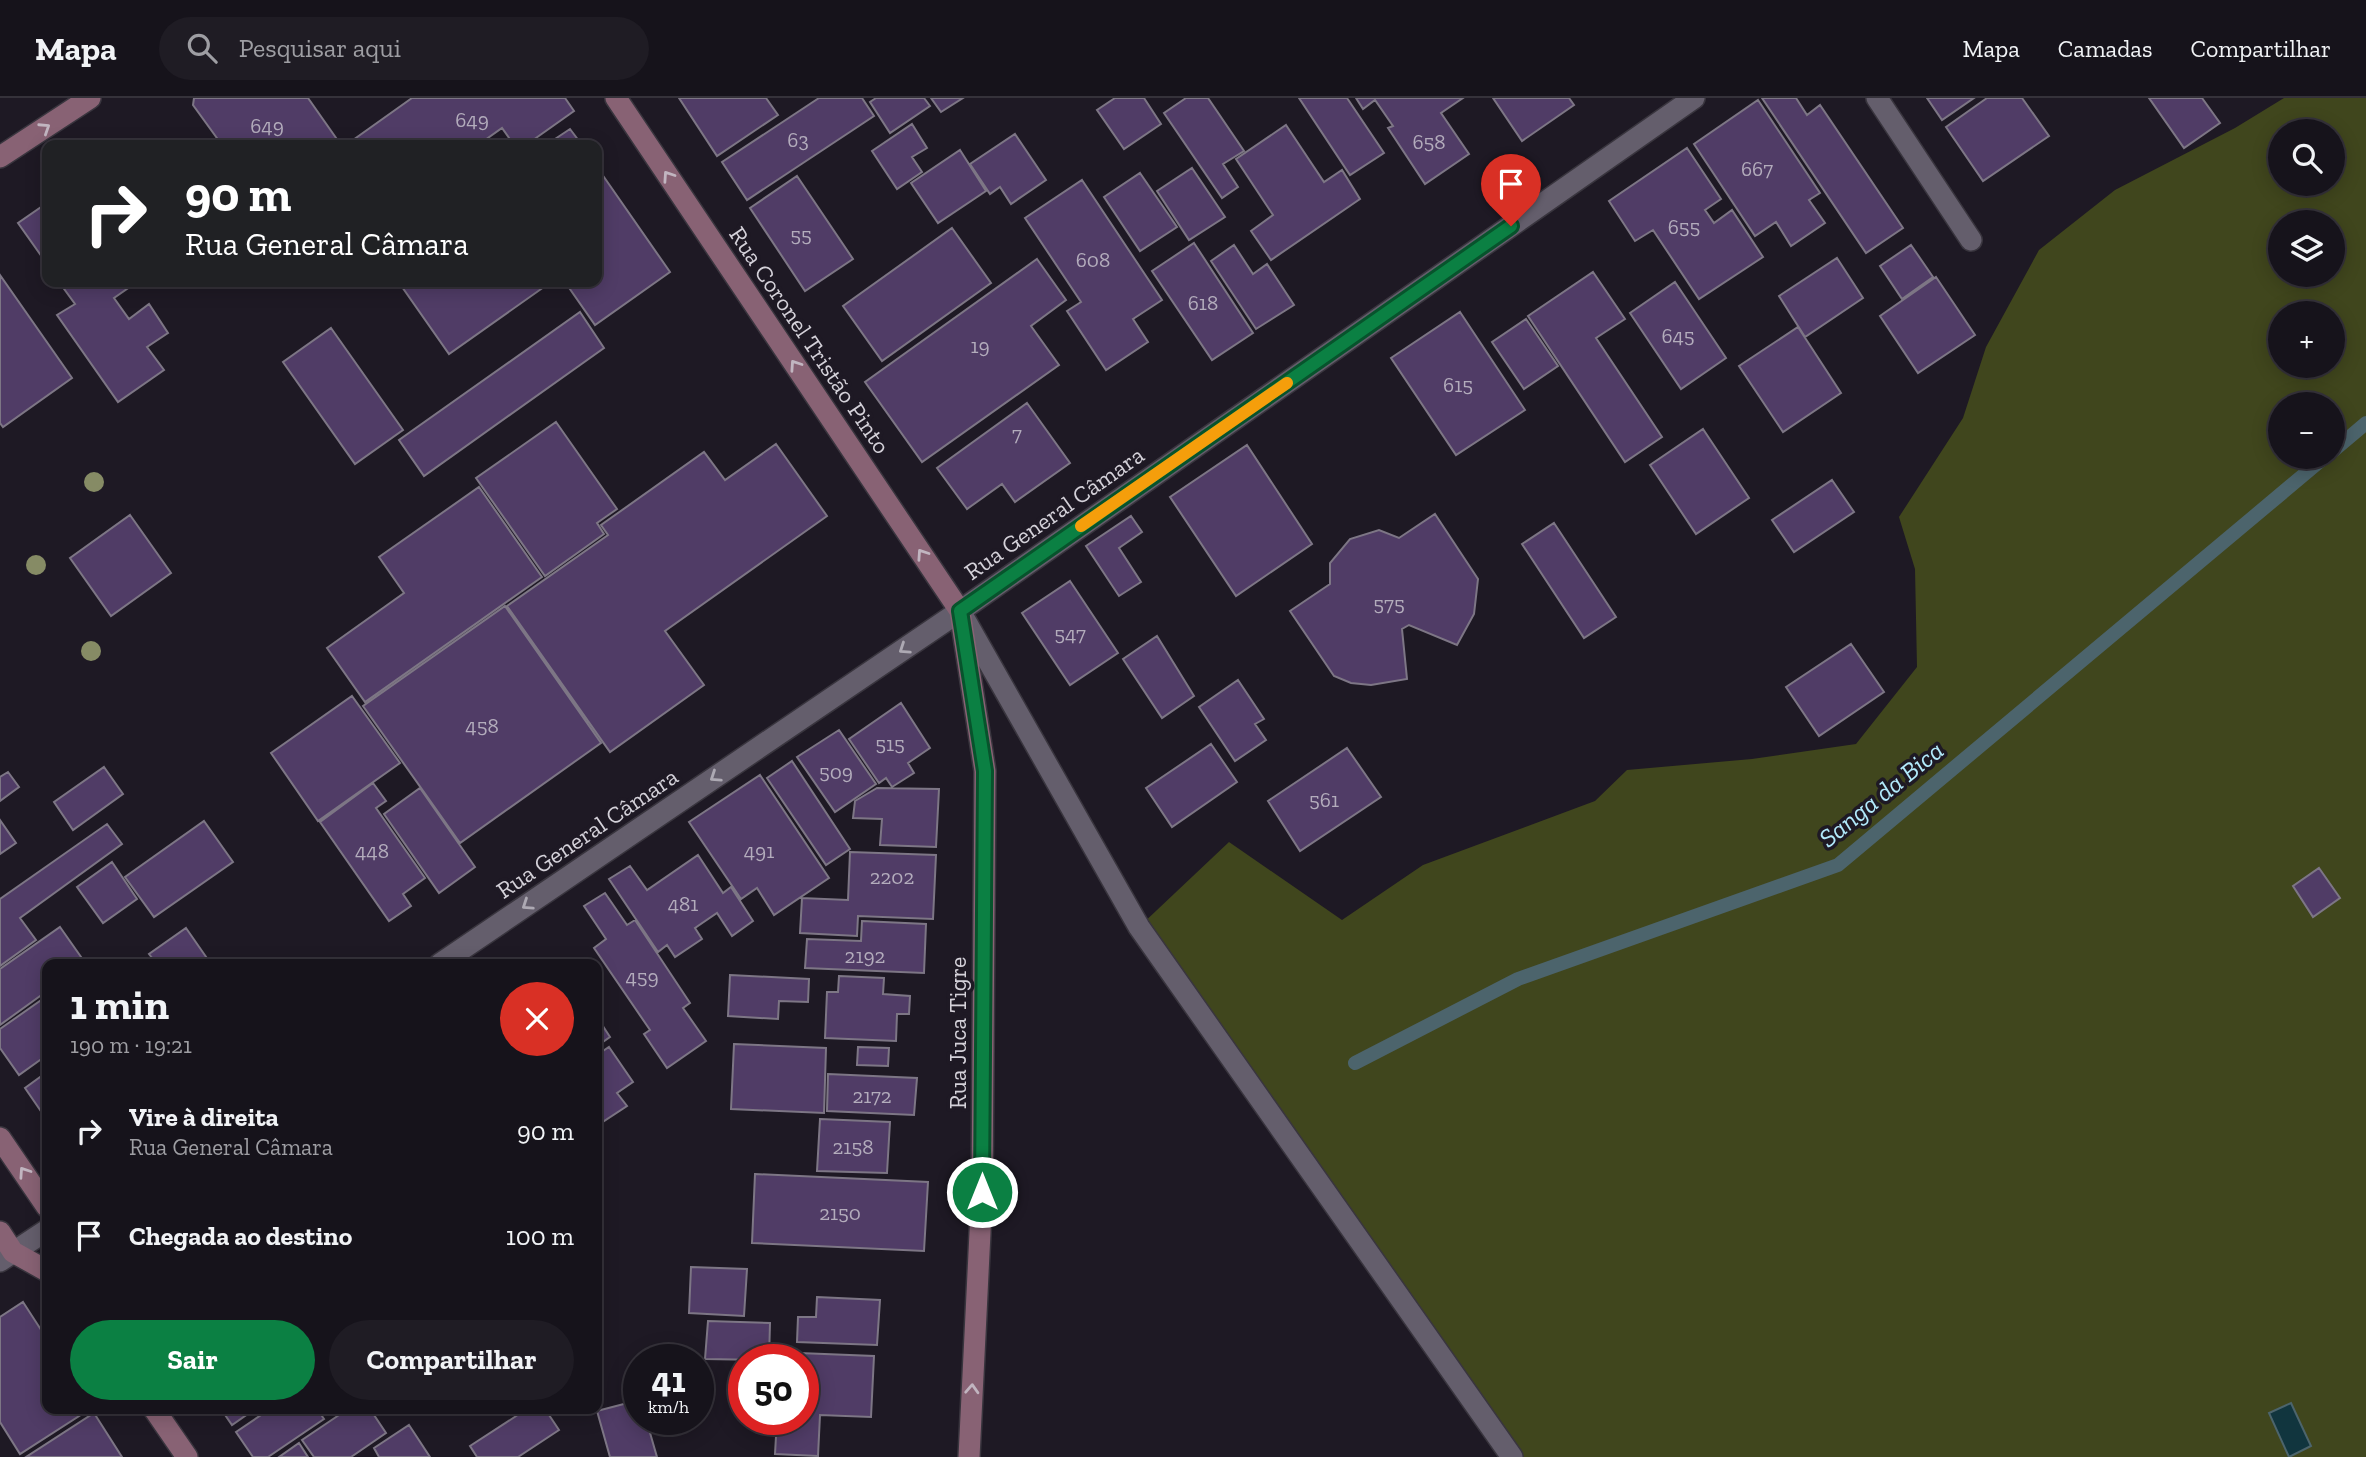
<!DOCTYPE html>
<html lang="pt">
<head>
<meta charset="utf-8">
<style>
  body { margin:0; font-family:"Zilla Slab",serif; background:#1f1c24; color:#f1f3f6; height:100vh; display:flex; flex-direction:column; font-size:26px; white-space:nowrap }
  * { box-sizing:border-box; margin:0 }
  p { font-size:23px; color:#9e9ea3 }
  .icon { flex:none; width:38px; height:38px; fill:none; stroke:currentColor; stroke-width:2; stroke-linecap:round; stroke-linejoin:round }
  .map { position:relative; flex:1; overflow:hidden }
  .panel { position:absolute; left:42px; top:861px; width:560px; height:455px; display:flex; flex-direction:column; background:#16131b; border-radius:14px; box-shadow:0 4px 18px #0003,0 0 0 2px #35323a }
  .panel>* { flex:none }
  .top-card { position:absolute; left:42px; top:42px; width:560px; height:147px; border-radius:14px; box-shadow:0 4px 18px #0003,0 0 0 2px #35323a; background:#202124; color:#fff; overflow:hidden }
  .controls { position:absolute; left:2268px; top:21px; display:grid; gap:14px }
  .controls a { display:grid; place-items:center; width:77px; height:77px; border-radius:50%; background:#16131b; box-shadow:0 4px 18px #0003,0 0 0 2px #35323a; font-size:35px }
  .speed { position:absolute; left:623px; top:1246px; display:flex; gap:14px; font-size:35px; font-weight:700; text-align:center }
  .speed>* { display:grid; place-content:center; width:91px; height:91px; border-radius:50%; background:#16131b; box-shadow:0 4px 18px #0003,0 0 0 2px #35323a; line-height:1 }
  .speed small { font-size:18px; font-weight:400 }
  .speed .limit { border:10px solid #d22; background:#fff; color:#111 }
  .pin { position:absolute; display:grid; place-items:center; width:60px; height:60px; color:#fff; margin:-72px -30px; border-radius:50% 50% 50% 0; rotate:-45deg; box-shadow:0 0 7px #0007 }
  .pin .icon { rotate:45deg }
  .me { position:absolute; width:77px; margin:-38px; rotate:0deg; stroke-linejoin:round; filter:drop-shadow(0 0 5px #0008) }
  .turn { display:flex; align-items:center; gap:24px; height:147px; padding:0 28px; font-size:32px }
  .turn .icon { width:91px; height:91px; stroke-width:2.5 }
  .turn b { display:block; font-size:49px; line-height:60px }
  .round { display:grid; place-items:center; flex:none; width:74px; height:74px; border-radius:37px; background:#1f1c24 }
  .head { display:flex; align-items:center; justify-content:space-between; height:119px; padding:0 28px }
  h1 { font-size:42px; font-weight:800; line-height:52px }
  .action { display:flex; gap:14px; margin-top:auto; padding:14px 28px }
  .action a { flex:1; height:80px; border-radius:42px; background:#0b8043; color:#fff; font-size:28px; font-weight:800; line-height:80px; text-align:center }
  .action a+a { background:#1f1c24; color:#f1f3f6 }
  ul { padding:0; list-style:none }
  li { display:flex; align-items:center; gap:21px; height:105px; padding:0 28px }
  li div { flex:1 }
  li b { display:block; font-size:26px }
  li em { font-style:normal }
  header { display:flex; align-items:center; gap:42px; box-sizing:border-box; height:98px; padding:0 35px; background:#16131b; border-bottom:2px solid #35323a }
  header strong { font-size:33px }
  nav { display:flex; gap:38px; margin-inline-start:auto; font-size:24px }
  .search { width:490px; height:63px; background:#1f1c24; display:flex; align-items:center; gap:18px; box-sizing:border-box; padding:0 24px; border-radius:38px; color:#9e9ea3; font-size:26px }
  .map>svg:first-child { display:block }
</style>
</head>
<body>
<header>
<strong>Mapa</strong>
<div class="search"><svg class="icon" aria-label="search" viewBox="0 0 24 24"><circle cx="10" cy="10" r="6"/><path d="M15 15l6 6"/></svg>Pesquisar aqui</div>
<nav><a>Mapa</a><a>Camadas</a><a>Compartilhar</a></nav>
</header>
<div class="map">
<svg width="2366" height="1359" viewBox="0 0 2366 1359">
  <rect width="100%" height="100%" fill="#1e1924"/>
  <path fill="#40461d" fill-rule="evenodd" d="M 2284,0 L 2366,0 L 2366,1359 L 1512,1359 L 1139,829 L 1229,744 L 1342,822 L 1423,767 L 1595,703 L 1627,672 L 1752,661 L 1856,646 L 1917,569 L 1915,471 L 1899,419 L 1963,320 L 1986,249 L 2039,152 L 2115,92 L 2235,30 ZM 2280,33 L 2333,33 L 2333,86 L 2280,86 ZM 2280,124 L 2333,124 L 2333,177 L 2280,177 ZM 2280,215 L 2333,215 L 2333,268 L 2280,268 ZM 2280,306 L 2333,306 L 2333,359 L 2280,359 Z"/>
  <path fill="#11353e" stroke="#4c646c" stroke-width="2" d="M 2291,1305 L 2311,1348 L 2289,1359 L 2269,1315 Z"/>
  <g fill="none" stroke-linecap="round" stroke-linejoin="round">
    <path stroke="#4c646c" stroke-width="14" d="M 2333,353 L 2366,325
      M 1355,965 L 1518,881 L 1838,767 L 2325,359"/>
  </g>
  <path fill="#503c66" stroke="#7d7685" stroke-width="2" d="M 194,0 L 308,0 L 341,47 L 222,47 L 193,7 Z
    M 412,0 L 565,0 L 574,13 L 526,47 L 514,47 L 502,30 L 478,47 L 346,47 Z
    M 679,0 L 766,0 L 778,17 L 717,58 Z
    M 819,0 L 862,0 L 874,18 L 747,102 L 722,64 Z
    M 876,0 L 924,0 L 930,8 L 890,35 L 870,4 Z
    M 931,0 L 963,0 L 941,14 Z
    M 1115,0 L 1144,0 L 1161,26 L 1124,51 L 1097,12 Z
    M 1186,0 L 1208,0 L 1244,53 L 1223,66 L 1238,89 L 1222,100 L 1164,15 Z
    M 1299,0 L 1347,0 L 1384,55 L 1350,77 Z
    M 1356,0 L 1463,0 L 1441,15 L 1469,56 L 1425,86 L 1388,30 L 1393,28 L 1375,2 L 1363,11 Z
    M 1493,0 L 1569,0 L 1574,7 L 1522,43 Z
    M 1762,0 L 1796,0 L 1807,17 L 1820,7 L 1903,130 L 1866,155 Z
    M 1927,0 L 1974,0 L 1942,22 Z
    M 1987,0 L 2022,0 L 2049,38 L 1983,83 L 1946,29 Z
    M 2149,0 L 2202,0 L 2220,25 L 2184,50 Z
    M 1758,2 L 1820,95 L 1809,102 L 1825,125 L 1791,148 L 1776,124 L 1755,138 L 1694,46 Z
    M 912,26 L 927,50 L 912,59 L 922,74 L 897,91 L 872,53 Z
    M 1286,27 L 1324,84 L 1342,72 L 1360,101 L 1271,162 L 1251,133 L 1273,117 L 1236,61 Z
    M 570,31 L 582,47 L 546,47 Z
    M 1015,36 L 1046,82 L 1011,106 L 1000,89 L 990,96 L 970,66 Z
    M 1687,50 L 1721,101 L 1705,112 L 1714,125 L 1732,112 L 1763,159 L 1699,201 L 1653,132 L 1635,143 L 1609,103 Z
    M 960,52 L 986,93 L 938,125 L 911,85 Z
    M 597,69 L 670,174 L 595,227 L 565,184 L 597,184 Z
    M 1192,70 L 1225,119 L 1189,142 L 1157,93 Z
    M 1140,75 L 1177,129 L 1140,153 L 1104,99 Z
    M 797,78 L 853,161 L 805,193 L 750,110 Z
    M 1082,82 L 1162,202 L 1133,221 L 1148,244 L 1106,272 L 1067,213 L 1081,204 L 1025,120 Z
    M 47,105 L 47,166 L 18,125 Z
    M 952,130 L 991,185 L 882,263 L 843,208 Z
    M 1194,145 L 1253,235 L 1212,262 L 1152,173 Z
    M 1234,147 L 1253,176 L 1267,166 L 1294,207 L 1256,231 L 1211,163 Z
    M 1911,147 L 1933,179 L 1902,201 L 1880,168 Z
    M 1837,160 L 1863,200 L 1805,239 L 1779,198 Z
    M 1037,161 L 1066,202 L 1031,228 L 1059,267 L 922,364 L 865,284 Z
    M 1593,174 L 1625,221 L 1596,240 L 1662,339 L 1625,364 L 1528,218 Z
    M 0,177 L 72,280 L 3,329 L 0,325 Z
    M 1936,179 L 1975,237 L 1918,275 L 1880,218 Z
    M 59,184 L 137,184 L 114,200 L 129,221 L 149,206 L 168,235 L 147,249 L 164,272 L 118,304 L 57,217 L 75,206 Z
    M 403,184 L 551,184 L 449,256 L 400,186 Z
    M 1675,184 L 1726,260 L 1681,291 L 1630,215 Z
    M 580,214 L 604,250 L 424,378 L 399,342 Z
    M 1460,214 L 1525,312 L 1456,357 L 1391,260 Z
    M 1526,221 L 1558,268 L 1524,291 L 1492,244 Z
    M 1798,229 L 1841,295 L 1783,334 L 1739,268 Z
    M 331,230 L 403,332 L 355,366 L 283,264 Z
    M 1027,305 L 1070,365 L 1015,404 L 1002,386 L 967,411 L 937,370 Z
    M 556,324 L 617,411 L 597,425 L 604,436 L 545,478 L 476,380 Z
    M 1703,331 L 1749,400 L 1696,436 L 1650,367 Z
    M 776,346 L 827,418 L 665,533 L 704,587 L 610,654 L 507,508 L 608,437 L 601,427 L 704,354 L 725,382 Z
    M 1247,347 L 1312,446 L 1236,498 L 1170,399 Z
    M 1832,382 L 1854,414 L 1794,454 L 1772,422 Z
    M 479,389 L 542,479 L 365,604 L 327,550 L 404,495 L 379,459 Z
    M 1435,416 L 1478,481 L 1474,516 L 1457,547 L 1409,527 L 1402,531 L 1407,581 L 1371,587 L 1351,585 L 1334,578 L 1290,513 L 1330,486 L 1330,465 L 1350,441 L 1379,432 L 1399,440 Z
    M 130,417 L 171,475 L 111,518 L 70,460 Z
    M 1131,418 L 1142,434 L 1119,450 L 1141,484 L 1119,498 L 1086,448 Z
    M 1554,425 L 1616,519 L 1584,540 L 1522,446 Z
    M 1070,483 L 1118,555 L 1070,587 L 1022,515 Z
    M 505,508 L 601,645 L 460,745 L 363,608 Z
    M 1157,538 L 1194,598 L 1162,620 L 1123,561 Z
    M 1851,546 L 1884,594 L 1819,638 L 1786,589 Z
    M 1238,582 L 1264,621 L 1255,626 L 1266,642 L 1235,663 L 1199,609 Z
    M 352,598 L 400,665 L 318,723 L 271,655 Z
    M 901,605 L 930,650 L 908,665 L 914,675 L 892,689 L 886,680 L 879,685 L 849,641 Z
    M 839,632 L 876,686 L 835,714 L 797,659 Z
    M 1211,646 L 1237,684 L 1172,729 L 1146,690 Z
    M 1347,650 L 1381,699 L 1300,753 L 1268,703 Z
    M 792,663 L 850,751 L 826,767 L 767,680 Z
    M 104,669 L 123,696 L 73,732 L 54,704 Z
    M 8,674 L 19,689 L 0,703 L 0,679 Z
    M 760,677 L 829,780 L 774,817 L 757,790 L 741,801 L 689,724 Z
    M 373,685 L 386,703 L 376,710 L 425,780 L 403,796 L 411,808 L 389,823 L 320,724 Z
    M 420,690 L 475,769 L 439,795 L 384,716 Z
    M 877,690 L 939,691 L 936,749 L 880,747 L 882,721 L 853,720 L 855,703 Z
    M 0,722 L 16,745 L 0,756 Z
    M 204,723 L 233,764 L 154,819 L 125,779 Z
    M 107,726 L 122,746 L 20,820 L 36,842 L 0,868 L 0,801 Z
    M 850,754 L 936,757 L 933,821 L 858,818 L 857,838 L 800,835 L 802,800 L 848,802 Z
    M 698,757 L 723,795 L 731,789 L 753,823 L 732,838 L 717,815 L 695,830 L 702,841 L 675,859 L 667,847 L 658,854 L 609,781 L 630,768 L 647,792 Z
    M 112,764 L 137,801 L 103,825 L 77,789 Z
    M 2319,770 L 2340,800 L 2313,819 L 2293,788 Z
    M 605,795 L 627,827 L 635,822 L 690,905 L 683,910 L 706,943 L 667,970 L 644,936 L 650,932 L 594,850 L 606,841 L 584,808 Z
    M 862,823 L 926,826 L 924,875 L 805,870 L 807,841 L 861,843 Z
    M 60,829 L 86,866 L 47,866 L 47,893 L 0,927 L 0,871 Z
    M 186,830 L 211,866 L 157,866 L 149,856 Z
    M 730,877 L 809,881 L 808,904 L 779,903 L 778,921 L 728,918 Z
    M 839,878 L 884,880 L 883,896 L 910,898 L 909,916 L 897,916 L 896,943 L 825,940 L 827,894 L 838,894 Z
    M 47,898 L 47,957 L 19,977 L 0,950 L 0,931 Z
    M 597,919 L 610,939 L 597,948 Z
    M 734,946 L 826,950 L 824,1015 L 731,1011 Z
    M 609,949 L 633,984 L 617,995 L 627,1008 L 601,1025 L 597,1019 L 597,957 Z
    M 858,949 L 889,950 L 888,968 L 857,967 Z
    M 47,974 L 47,1022 L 25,990 Z
    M 828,976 L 917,980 L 914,1017 L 827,1013 Z
    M 820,1021 L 890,1024 L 887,1075 L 817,1073 Z
    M 755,1076 L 928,1084 L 924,1153 L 752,1145 Z
    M 691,1169 L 747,1171 L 744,1218 L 689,1215 Z
    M 817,1199 L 880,1202 L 877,1247 L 797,1244 L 798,1219 L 816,1219 Z
    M 23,1204 L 47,1241 L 47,1311 L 90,1311 L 20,1356 L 0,1324 L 0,1219 Z
    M 708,1223 L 770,1225 L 769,1262 L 705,1261 Z
    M 774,1254 L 874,1258 L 871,1319 L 820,1317 L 818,1358 L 775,1356 L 777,1321 L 803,1321 L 803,1262 L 774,1262 Z
    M 639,1302 L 639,1321 L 646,1321 L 657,1359 L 610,1359 L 597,1313 Z
    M 221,1311 L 255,1311 L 232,1327 Z
    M 270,1311 L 317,1311 L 324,1321 L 268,1359 L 253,1359 L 236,1334 Z
    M 348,1311 L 370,1311 L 386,1335 L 351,1359 L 314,1359 L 302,1342 Z
    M 527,1311 L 545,1311 L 559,1332 L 518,1359 L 477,1359 L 470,1348 Z
    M 94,1315 L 122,1359 L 26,1359 Z
    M 409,1327 L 430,1359 L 379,1359 L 374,1350 Z
    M 299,1345 L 308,1359 L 279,1359 Z"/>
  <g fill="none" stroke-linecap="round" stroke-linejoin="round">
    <g stroke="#39353e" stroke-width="24">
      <path id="lane" d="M 961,515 L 1139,829 L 1512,1359"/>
    </g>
    <g stroke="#39353e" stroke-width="24">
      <path id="street" d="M 1877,0 L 1971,142
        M 440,866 L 960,513 L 1694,0
        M 0,1163 L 47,1132"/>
    </g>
    <g stroke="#39353e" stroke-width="24">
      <path id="secondary" d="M 616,0 L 960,513 L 985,673 L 982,1094 L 969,1359
        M 0,59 L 90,0
        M 0,1040 L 47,1109
        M 0,1134 L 13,1154 L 47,1173
        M 154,1311 L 187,1359"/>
    </g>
    <use href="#lane" stroke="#645e6c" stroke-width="21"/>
    <use href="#street" stroke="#645e6c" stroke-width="21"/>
    <use href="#secondary" stroke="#886274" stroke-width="21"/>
  </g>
  <g fill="#868b65">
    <circle cx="94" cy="384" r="10"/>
    <circle cx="36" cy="467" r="10"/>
    <circle cx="91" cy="553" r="10"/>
  </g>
  <defs><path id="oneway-chevron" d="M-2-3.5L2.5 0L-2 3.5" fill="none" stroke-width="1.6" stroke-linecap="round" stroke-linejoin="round" transform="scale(1.75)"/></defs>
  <g stroke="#c1b5c0">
    <use href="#oneway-chevron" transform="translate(45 30) rotate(-33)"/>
    <use href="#oneway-chevron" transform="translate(668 78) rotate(-124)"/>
    <use href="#oneway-chevron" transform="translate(795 267) rotate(-124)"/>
    <use href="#oneway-chevron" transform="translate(922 456) rotate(-124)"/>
    <use href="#oneway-chevron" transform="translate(24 1074) rotate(-124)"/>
    <use href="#oneway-chevron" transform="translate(972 1291) rotate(-87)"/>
  </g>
  <g stroke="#ada9b3">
    <use href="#oneway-chevron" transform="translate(904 551) rotate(146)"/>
    <use href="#oneway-chevron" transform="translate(715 679) rotate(146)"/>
    <use href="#oneway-chevron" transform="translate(527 807) rotate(146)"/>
  </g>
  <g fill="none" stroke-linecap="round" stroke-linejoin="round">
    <g stroke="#07532c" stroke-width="18">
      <path id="route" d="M 982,1094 L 985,673 L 960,513 L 1511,128"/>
    </g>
    <use href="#route" stroke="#0b8043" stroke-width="12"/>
    <path stroke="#f59e0b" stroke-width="12" d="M 1081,428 L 1287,285"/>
  </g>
  <g text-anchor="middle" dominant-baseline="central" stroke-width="7" stroke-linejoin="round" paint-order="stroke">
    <g font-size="21" fill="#b3acbc">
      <text x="472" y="21">649</text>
      <text x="267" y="27">649</text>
      <text x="798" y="41">63</text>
      <text x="1429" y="43">658</text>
      <text x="1757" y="70">667</text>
      <text x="1684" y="128">655</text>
      <text x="801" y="136">55</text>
      <text x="1093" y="161">608</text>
      <text x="1203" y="204">618</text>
      <text x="1678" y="237">645</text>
      <text x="980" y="247">19</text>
      <text x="1458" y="286">615</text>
      <text x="1017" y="335">7</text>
      <text x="1389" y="505">575</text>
      <text x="1070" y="535">547</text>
      <text x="482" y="627">458</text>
      <text x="890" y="645">515</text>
      <text x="836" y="673">509</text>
      <text x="1324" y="701">561</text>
      <text x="372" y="752">448</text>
      <text x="759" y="752">491</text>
      <text x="892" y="778">2202</text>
      <text x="683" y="805">481</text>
      <text x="865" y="857">2192</text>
      <text x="642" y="878">459</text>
      <text x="872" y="997">2172</text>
      <text x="853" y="1048">2158</text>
      <text x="840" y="1114">2150</text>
    </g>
    <g font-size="24" fill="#d4d1d9" stroke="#1e1924">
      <text transform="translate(810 242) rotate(56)">Rua Coronel Tristão Pinto</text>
      <text transform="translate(1054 415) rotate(-35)">Rua General Câmara</text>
      <text transform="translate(587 735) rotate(-34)">Rua General Câmara</text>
      <text transform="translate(957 935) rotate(-90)">Rua Juca Tigre</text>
    </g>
    <g font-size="26" font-style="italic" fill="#b2eafb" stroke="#1e1924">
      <text transform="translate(1881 696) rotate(-39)">Sanga da Bica</text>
    </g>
  </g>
</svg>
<div class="controls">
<a><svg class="icon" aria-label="search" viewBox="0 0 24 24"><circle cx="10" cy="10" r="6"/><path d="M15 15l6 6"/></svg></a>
<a><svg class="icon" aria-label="layers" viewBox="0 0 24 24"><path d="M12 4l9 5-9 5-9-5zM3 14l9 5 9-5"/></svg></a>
<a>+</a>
<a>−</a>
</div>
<div class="speed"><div>41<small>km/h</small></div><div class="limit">50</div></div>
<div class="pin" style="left:1511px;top:128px;background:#d93025"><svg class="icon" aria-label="arrive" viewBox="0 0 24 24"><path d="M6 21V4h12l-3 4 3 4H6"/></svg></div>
<svg class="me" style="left:982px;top:1094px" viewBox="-20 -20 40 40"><circle r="17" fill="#0b8043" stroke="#fff" stroke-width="3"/><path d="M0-11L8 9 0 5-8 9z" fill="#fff"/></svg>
<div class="top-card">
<div class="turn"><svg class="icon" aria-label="right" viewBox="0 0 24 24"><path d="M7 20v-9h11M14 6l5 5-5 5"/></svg><div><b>90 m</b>Rua General Câmara</div></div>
</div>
<section class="panel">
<div class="head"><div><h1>1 min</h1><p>190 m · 19:21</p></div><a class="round" style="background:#d93025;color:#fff"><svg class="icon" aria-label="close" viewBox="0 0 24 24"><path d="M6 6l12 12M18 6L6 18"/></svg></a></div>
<ul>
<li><svg class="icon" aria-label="right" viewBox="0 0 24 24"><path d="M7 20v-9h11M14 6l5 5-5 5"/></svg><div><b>Vire à direita</b><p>Rua General Câmara</p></div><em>90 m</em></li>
<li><svg class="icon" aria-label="arrive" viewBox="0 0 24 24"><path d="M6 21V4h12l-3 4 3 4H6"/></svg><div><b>Chegada ao destino</b></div><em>100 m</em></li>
</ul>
<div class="action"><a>Sair</a><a>Compartilhar</a></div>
</section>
</div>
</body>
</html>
